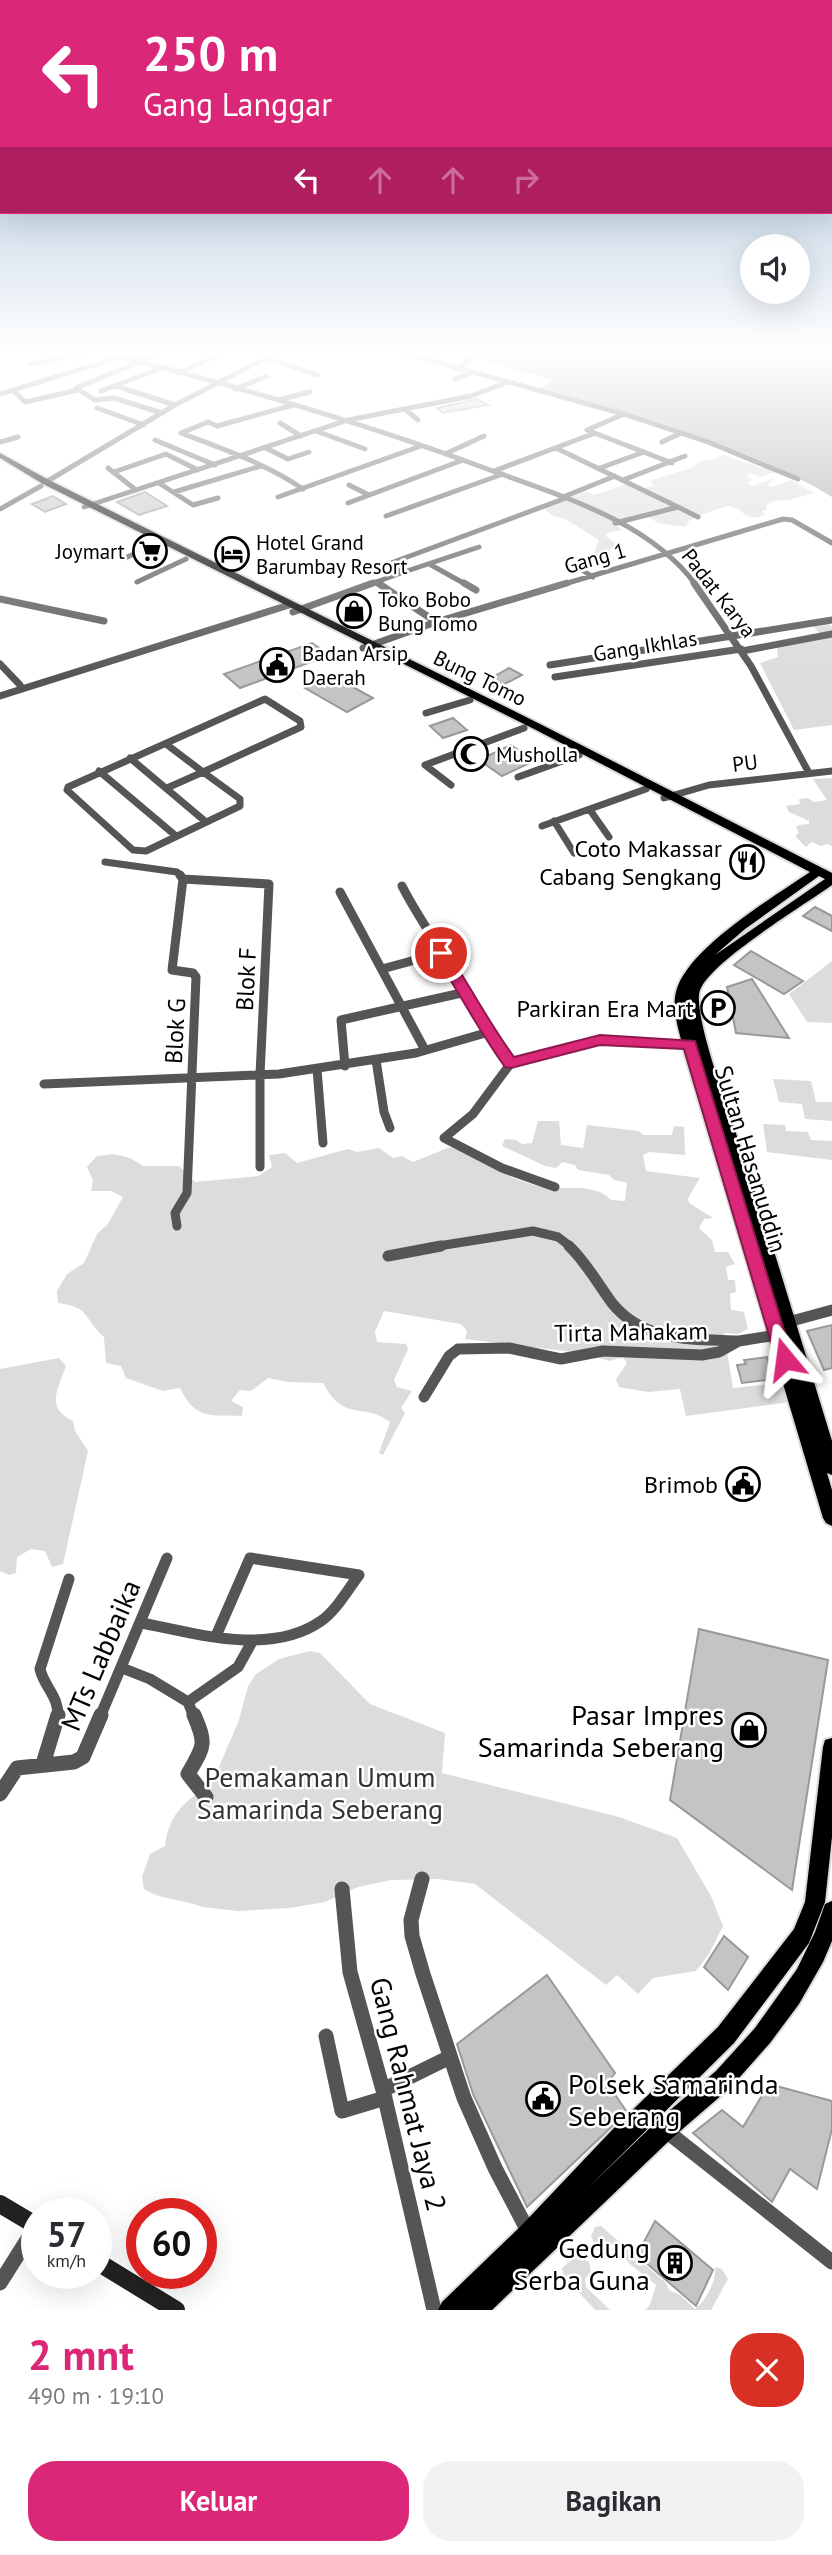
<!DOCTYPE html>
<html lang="id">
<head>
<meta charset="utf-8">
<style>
  body { margin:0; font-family:"PT Sans",sans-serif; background:#f2f2f3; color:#2b2b33; height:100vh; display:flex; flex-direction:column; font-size:26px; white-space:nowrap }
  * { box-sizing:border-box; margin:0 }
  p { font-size:23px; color:#7c7c81 }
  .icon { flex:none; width:38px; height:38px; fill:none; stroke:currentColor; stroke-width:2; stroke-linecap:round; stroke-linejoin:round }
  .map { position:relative; height:2310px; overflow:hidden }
  .drawer { display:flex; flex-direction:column; background:#fff; flex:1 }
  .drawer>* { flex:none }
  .banner { position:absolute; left:0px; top:0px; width:833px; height:214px; box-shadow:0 7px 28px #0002; background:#db2777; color:#fff; overflow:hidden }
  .fabs { position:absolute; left:740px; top:234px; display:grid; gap:14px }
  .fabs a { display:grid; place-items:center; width:70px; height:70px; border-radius:50%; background:#fff; box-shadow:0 7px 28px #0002; font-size:35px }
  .speed { position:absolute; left:21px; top:2198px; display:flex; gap:14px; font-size:35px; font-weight:700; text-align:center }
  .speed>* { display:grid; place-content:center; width:91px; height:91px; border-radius:50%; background:#fff; box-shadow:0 7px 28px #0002; line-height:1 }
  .speed small { font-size:18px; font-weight:400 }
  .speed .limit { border:10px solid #d22; background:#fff; color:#111 }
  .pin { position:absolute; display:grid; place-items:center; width:60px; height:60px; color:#fff; margin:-30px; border:4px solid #fff; border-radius:50%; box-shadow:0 2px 7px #0007 }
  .me { position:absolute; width:77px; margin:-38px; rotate:344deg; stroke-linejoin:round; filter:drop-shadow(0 0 5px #0008) }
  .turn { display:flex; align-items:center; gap:24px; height:147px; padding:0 28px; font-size:32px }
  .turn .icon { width:91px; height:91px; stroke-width:2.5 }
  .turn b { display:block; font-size:49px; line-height:60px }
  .lanes { display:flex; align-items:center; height:66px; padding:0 28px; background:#0003; justify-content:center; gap:35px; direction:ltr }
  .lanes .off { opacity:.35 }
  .round { display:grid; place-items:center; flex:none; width:74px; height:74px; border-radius:28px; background:#f2f2f3 }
  .overview { display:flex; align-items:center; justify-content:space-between; height:119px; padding:0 28px }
  h1 { font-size:42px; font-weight:600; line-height:52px; color:#db2777 }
  .primary-button { display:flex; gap:14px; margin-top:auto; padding:14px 28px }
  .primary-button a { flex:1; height:80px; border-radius:28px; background:#db2777; color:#fff; font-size:28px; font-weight:600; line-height:80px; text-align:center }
  .primary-button a+a { background:#f2f2f3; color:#2b2b33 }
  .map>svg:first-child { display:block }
</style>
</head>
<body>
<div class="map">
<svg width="832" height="2310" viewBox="0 0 832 2310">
  <rect width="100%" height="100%" fill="#fff"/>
  <path fill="#dcdcdc" d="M 723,455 L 775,472 L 760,477 L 751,473 L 746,475 L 752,480 L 747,483 L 753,486 L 775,478 L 767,485 L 772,487 L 791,480 L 814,493 L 789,500 L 773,501 L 766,506 L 767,510 L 762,511 L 765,515 C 743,523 747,510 730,506 C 726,505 691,518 689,521 C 687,523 687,526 685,527 L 658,523 L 646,515 L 620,525 L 618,527 L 622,530 L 607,533 L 606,536 L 618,546 L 609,549 L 611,552 L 572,563 L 579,558 L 594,554 L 599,540 L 565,519 L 551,515 L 545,509 L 584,490 L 594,495 L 627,484 L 645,488 L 654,485 L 649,481 L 691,468 L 702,460 L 707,461 Z
    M 827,622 L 832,627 L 832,725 L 794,730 L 760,663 L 778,657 L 777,647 L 819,633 L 813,626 Z
    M 832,778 L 832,846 L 827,844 L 821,846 L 812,842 L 806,847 L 795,836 L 799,833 L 796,828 L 798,825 L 809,824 L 809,821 L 789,812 L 786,806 L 800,804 L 799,799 L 807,798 L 814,802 L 827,800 L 813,779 Z
    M 832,961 L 832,1023 L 807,1022 L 789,994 Z
    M 773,1079 L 811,1081 L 816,1102 L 832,1102 L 832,1121 L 805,1119 L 802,1104 L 779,1102 Z
    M 538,1121 L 559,1121 L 561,1145 L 583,1148 L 587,1125 L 639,1131 L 643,1135 L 672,1135 L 674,1126 L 684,1127 L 685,1155 L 649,1152 L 643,1155 L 646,1171 L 700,1178 L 688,1198 L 689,1203 L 713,1218 L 704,1219 L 699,1228 L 712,1240 L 715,1252 L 728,1252 L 735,1264 L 726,1267 L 728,1280 L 735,1280 L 736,1292 L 730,1294 L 731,1310 L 744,1312 L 748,1329 L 738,1334 L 724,1333 L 733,1388 L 782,1383 L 790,1402 L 686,1416 L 680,1389 L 648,1392 L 619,1387 L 616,1379 L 627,1363 L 623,1357 L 609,1361 L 582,1353 L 465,1339 L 467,1331 L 461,1324 L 384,1311 L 375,1332 L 377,1342 L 406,1344 L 408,1349 L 394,1380 L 397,1387 L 412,1391 L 401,1408 L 405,1413 L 383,1455 L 379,1453 L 390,1422 C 363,1401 345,1424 323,1383 L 287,1382 L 268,1378 L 251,1391 L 240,1390 L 231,1401 L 243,1407 L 242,1416 C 211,1415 195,1420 180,1388 L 163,1391 L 126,1378 L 121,1366 L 106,1363 L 104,1337 C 82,1317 92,1308 58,1303 L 57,1291 L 67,1274 L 84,1263 L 97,1234 L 108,1224 L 123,1197 L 111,1191 L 91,1191 L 93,1180 L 87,1167 L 97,1156 L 114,1154 L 130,1158 L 143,1166 L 179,1166 L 195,1182 L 258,1176 L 272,1167 L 269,1155 L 285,1153 L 297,1163 L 348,1149 L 357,1152 L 379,1148 L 393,1158 L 402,1156 L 413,1162 L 450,1147 C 481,1159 512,1182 544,1187 C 566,1191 594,1182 611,1200 L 625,1201 L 627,1183 L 614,1180 L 609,1175 L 578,1170 L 575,1165 L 562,1162 L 556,1168 L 545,1166 L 502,1146 L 505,1139 L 516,1140 L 522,1144 L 532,1143 Z
    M 763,1124 L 785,1125 L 786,1131 L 808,1132 L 811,1140 L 832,1141 L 832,1160 L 767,1152 Z
    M 59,1358 L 66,1366 C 58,1389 45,1408 73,1421 L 75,1431 L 88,1451 L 63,1564 L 52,1567 L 45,1551 L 31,1549 L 17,1557 L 16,1573 L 9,1575 L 0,1571 L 0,1369 Z
    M 310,1651 L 320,1653 L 370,1704 L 445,1733 L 442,1773 L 619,1817 L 677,1838 L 711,1896 L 723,1926 L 709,1954 L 696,1971 L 653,1978 L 638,1994 L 617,1975 L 606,1985 L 475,1884 L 438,1879 L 391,1880 L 358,1887 L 325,1902 L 290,1908 L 238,1911 L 202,1907 C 184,1899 163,1901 144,1889 L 142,1877 L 150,1854 L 165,1846 C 168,1818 184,1798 210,1788 L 239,1720 L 248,1686 L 256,1674 L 279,1659 Z
    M 601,2226 L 666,2283 L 669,2290 L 680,2295 L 695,2309 C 705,2302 717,2280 715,2267 L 722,2269 L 728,2279 L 711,2310 L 645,2310 L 650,2305 L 656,2285 L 630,2264 L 609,2242 L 606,2243 L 601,2255 L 599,2254 L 591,2236 L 595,2227 Z
    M 576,2256 L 589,2262 L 591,2271 L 585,2279 L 586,2287 L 610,2310 L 595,2310 L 564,2276 L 562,2268 Z"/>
  <path fill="#a3a3a3" d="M 459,353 L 832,353 L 832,497 C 746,444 635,419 539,389 L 552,380 Z"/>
  <path fill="#c4c4c4" stroke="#999" stroke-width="2" d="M 477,399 L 488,405 L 443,413 L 437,408 Z
    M 145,492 L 167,506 L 139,515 L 117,502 Z
    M 53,496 L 66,504 L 45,512 L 32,504 Z
    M 312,643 L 330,655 L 240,688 L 224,674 Z
    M 509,668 L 522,675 L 497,688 L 485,682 Z
    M 331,675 L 373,698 L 347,712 L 305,688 Z
    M 453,718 L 467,730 L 443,738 L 430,726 Z
    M 511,745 L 534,761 L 502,776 L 479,760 Z
    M 815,907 L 832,916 L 832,931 L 803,916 Z
    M 751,951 L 803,981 L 784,994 L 734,965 Z
    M 752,979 L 789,1038 L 736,1033 L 727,987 Z
    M 832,1325 L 832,1368 L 824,1370 L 807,1331 Z
    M 767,1357 L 774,1379 L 742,1383 L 737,1365 L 746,1364 L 744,1360 Z
    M 699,1629 L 828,1660 L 792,1890 L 670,1800 Z
    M 724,1936 L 748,1957 L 728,1990 L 704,1967 Z
    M 547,1975 L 615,2073 L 607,2083 L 627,2112 L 527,2207 L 473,2094 L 457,2044 Z
    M 769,2084 L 832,2101 L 832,2129 L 817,2189 L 790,2169 L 772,2202 L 693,2133 L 722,2110 L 743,2127 Z
    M 655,2221 L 713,2270 L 696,2306 L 637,2255 Z"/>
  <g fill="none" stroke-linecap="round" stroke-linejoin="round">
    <g stroke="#dbdbdb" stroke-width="4">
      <path id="primary" d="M 0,453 L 49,480 L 544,726 L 832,873 L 832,885 C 803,906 711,961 700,990 C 691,1015 738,1136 748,1168 C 777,1259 804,1350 832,1441 L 832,1475 L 827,1473 L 832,1490 L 832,1526 L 826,1523 L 823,1518 L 685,1055 C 681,1036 671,1012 676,992 C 686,949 775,896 810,872 L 536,730 L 43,484 L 0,458 ZM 819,876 L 825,879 L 715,955 L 745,929 Z
        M 832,1738 L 832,1837 L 825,1902 L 809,1943 L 734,2043 L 587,2189 L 655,2123 L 716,2071 L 755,2028 L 797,1969 L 815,1932 L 825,1904 L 832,1901 L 832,1941 L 823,1962 L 799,2004 L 770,2043 L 731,2087 L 671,2139 L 492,2310 L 438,2310 L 442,2302 L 521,2226 L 612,2130 L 718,2027 L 794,1929 L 805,1902 L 823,1747 L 825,1740 Z"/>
    </g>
    <path stroke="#555" stroke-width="5" d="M 109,353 C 237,387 365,423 490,470 C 561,496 649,521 696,585
      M 405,353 L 627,415 L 708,442 L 798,479
      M 267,358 L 317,375
      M 139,362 L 76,388 L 95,400 L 114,398 L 162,413
      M 141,362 L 158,355
      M 31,364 L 83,353
      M 456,368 L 471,359
      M 179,373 L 222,353
      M 455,379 L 472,372
      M 116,386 L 175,405
      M 235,389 L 267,376
      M 13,390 L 25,402 L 78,390
      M 101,391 L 161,368
      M 0,394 L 120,357
      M 278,400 L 310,392
      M 97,408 L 144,425
      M 405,409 L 418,420
      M 624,414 L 587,430 L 672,463
      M 280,423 L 301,436
      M 316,431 L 365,449
      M 181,433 C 223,449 267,464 303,489
      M 181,433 L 208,422 L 217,426 L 293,405
      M 155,440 L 215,465
      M 0,442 L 18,437
      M 662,442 L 681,433
      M 266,448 L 288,459 L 309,452
      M 556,448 L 678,507
      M 445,454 L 484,436
      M 108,468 L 136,490
      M 600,468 L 644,452
      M 494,471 L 595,433
      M 114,472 L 166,454 L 198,470
      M 623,480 L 685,456
      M 46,482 L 175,405 L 276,353
      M 159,483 L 193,505 L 218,498
      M 349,485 L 369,495
      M 174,492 L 261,466
      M 278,497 L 421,446
      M 563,497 L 615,476
      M 348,503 L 463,460
      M 84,507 L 348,420 L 471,396 L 508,382
      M 0,509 L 41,486
      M 386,516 L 503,474
      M 615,523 L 678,507 L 698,517
      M 125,558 L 158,543
      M 431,565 L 467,585
      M 579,568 L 593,577
      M 401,573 L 479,547
      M 137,582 L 186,559
      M 376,582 L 380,585
      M 368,585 L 401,573 L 391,563 L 566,498
      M 561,585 L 783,519 L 792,520 L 832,543"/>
    <path stroke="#555" stroke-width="7" d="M 378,583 L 436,622
      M 464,583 L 476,590
      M 694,583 L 751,666 L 809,773
      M 0,599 L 104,621
      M 293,612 L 373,583
      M 363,648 L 436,622 L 567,583
      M 742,651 L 832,634
      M 0,664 L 20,685
      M 550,665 L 832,620
      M 555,677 L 741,649
      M 0,696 L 289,605
      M 265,699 L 300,721 L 301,727 L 203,772 L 240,799 L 240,806 L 146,851 L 133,850 L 67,790 L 68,787 Z
      M 426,713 L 470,700
      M 166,744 L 203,772 L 167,788
      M 130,758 L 206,822
      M 99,771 L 176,836
      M 518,777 L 579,755
      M 451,785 L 425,765 L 524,728
      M 664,798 L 709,785 L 832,771
      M 590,810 L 609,837
      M 554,821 L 574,853
      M 542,826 L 646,789
      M 105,862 L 177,872 L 181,877"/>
    <path stroke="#555" stroke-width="9" d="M 180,875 L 183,879
      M 402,886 C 423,927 451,963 474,1003 C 487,1026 494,1041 511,1063
      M 340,892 L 425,1050
      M 382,969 L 441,953
      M 376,1060 L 384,1112 L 390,1128
      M 511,1063 L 473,1114 L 444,1138 L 502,1168 L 555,1187
      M 511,1063 L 600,1040 L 692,1045
      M 345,1066 L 341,1020 L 466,992
      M 317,1069 L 323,1143
      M 44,1084 L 279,1074 L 416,1053 L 489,1032
      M 177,1226 L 175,1213 L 187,1193 L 196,977 L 193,973 L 172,970 L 183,879 L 269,884 L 260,1075 L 260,1167
      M 432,1247 L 533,1231 L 558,1237 L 571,1247"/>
    <path stroke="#555" stroke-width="11" d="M 569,1246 C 586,1262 598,1284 612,1303 C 644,1343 693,1339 739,1341
      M 388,1256 L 441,1246
      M 788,1322 L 832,1310
      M 424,1397 L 449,1356 L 458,1349 L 509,1348 L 561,1359 L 603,1351 L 702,1355 L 719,1352 L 739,1341 L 777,1335
      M 142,1623 C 197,1634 271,1656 321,1621 C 336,1611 348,1589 359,1575 L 250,1558 L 216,1636
      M 122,1668 L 150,1679 L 188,1702 L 194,1717
      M 188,1702 L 238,1667 L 253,1640
      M 58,1717 C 59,1696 44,1687 40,1669 L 69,1579
      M 100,1717 L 167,1558"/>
    <path stroke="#555" stroke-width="15" d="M 194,1715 C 207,1745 204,1746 188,1774 L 206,1797
      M 43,1764 L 58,1715
      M 0,1794 L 17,1768 L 74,1762 L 83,1757 L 101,1715
      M 422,1879 L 411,1920 L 412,1936 L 423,1974 L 464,2098 L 495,2168 L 529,2233
      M 342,1889 L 350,1972 L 383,2090 L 434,2310
      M 326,2036 L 342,2111 L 385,2098
      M 383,2090 L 450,2057
      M 665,2130 L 832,2262
      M 0,2283 L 36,2226"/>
    <path stroke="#222" stroke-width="18" d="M 0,2204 L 37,2226
      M 96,2261 L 176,2310"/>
    <use href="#primary" fill="#000" fill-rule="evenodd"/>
  </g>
  <linearGradient id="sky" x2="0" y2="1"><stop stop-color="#8cadcc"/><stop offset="0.52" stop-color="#fff"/><stop offset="1" stop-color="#fff" stop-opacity="0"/></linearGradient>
  <rect width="832" height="677" fill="url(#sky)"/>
  <path fill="#db2777" stroke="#8e194d" stroke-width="2" d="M 441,948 L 446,949 C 469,985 489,1023 514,1057 L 600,1035 L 695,1041 L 793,1359 L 791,1365 L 785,1367 L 778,1365 L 776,1359 L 684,1049 L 600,1045 L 511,1068 L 505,1067 C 479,1031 458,991 434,953 Z"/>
  <defs>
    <g id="supermarket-ring" transform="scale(1.75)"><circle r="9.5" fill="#fff" stroke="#000" stroke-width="1.5"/><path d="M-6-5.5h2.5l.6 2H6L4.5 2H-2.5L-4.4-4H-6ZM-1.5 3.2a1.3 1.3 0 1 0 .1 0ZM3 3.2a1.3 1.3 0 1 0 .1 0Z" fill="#000"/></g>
    <g id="hotel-ring" transform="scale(1.75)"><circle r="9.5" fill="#fff" stroke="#000" stroke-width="1.5"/><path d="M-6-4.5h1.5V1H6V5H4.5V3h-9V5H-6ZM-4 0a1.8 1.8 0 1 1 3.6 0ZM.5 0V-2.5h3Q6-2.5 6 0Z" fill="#000"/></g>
    <g id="shop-ring" transform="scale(1.75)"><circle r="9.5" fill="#fff" stroke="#000" stroke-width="1.5"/><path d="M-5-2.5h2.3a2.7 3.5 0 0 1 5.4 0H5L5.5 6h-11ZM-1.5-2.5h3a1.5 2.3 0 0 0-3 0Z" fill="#000"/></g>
    <g id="civic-ring" transform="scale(1.75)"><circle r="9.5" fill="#fff" stroke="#000" stroke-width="1.5"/><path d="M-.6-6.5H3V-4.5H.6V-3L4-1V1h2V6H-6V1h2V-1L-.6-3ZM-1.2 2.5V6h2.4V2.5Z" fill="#000"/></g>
    <g id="mosque-ring" transform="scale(1.75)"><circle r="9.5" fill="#fff" stroke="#000" stroke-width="1.5"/><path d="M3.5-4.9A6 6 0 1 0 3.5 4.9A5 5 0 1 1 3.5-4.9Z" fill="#000"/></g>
    <g id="restaurant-ring" transform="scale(1.75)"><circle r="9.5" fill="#fff" stroke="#000" stroke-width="1.5"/><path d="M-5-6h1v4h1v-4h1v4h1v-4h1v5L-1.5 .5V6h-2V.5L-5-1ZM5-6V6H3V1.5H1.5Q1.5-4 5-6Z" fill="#000"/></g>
    <g id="parking-ring" transform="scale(1.75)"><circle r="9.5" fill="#fff" stroke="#000" stroke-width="1.5"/><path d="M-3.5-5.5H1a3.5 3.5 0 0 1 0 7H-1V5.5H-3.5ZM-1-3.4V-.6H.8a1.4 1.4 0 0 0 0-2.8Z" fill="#000"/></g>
    <g id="building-ring" transform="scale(1.75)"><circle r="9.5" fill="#fff" stroke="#000" stroke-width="1.5"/><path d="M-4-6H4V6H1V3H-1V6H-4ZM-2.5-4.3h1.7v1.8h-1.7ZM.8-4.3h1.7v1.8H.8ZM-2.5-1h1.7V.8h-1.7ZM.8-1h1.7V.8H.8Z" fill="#000"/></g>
  </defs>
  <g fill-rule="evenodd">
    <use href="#supermarket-ring" x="150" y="551"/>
    <use href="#hotel-ring" x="232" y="554"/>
    <use href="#shop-ring" x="354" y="611"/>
    <use href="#civic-ring" x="277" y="665"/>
    <use href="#mosque-ring" x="471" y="754"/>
    <use href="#restaurant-ring" x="747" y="862"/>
    <use href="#parking-ring" x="718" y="1008"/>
    <use href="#civic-ring" x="743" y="1484"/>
    <use href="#shop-ring" x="749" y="1730"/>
    <use href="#civic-ring" x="543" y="2099"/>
    <use href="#building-ring" x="675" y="2263"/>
  </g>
  <g text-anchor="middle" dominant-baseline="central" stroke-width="5" stroke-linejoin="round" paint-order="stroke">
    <g font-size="21" fill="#000" stroke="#fff" text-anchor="start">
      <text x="256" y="542">Hotel Grand<tspan x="256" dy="24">Barumbay Resort</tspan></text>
      <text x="125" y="551" text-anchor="end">Joymart</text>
      <text x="378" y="599">Toko Bobo<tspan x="378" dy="24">Bung Tomo</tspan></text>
      <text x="302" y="653">Badan Arsip<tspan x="302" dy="24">Daerah</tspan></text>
      <text x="496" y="754">Musholla</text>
    </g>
    <g font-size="21" fill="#000" stroke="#fff">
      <text transform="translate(595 558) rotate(-16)">Gang 1</text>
      <text transform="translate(719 593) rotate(52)">Padat Karya</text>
      <text transform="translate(645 646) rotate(-9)">Gang Ikhlas</text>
      <text transform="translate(480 678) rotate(26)">Bung Tomo</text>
      <text transform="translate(745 763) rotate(-7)">PU</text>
    </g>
    <g font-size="24" fill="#000" stroke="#fff" text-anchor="end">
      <text x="722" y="848">Coto Makassar<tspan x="722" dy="28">Cabang Sengkang</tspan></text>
      <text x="694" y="1008">Parkiran Era Mart</text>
      <text x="718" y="1484">Brimob</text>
    </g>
    <g font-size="24" fill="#000" stroke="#fff">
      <text transform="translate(246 979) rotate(-87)">Blok F</text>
      <text transform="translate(175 1031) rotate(-87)">Blok G</text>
      <text transform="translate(751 1159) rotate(73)">Sultan Hasanuddin</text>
      <text transform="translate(631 1332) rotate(-1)">Tirta Mahakam</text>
    </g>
    <g font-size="28" fill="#000" stroke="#fff">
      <text transform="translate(100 1655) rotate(-67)">MTs Labbaika</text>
      <text transform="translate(409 2094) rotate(76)">Gang Rahmat Jaya 2</text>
    </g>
    <g font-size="28" fill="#000" stroke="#fff" text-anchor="end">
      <text x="724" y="1714">Pasar Impres<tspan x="724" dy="32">Samarinda Seberang</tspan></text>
      <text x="568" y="2083" text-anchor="start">Polsek Samarinda<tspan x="568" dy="32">Seberang</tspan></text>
      <text x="650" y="2247">Gedung<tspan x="650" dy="32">Serba Guna</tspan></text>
    </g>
    <g font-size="28" fill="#333" stroke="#fff">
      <text x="320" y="1776">Pemakaman Umum<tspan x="320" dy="32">Samarinda Seberang</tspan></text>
    </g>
  </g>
</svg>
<div class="fabs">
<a><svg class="icon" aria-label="sound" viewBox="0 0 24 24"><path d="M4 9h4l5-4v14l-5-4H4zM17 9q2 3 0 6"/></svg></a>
</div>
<div class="speed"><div>57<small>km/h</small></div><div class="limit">60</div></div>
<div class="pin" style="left:441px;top:953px;background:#d93025"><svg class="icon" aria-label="arrive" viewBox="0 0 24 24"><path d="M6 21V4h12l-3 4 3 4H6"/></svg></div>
<svg class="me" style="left:785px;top:1359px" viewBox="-20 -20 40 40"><path d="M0-17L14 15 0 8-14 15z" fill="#db2777" stroke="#fff" stroke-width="4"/></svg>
<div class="banner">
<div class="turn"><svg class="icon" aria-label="left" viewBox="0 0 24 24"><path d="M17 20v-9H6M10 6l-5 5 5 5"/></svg><div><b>250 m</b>Gang Langgar</div></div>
<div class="lanes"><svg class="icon" aria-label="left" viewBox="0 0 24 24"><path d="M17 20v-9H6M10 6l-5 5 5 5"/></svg><svg class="icon off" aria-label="ahead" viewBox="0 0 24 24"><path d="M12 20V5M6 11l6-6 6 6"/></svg><svg class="icon off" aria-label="ahead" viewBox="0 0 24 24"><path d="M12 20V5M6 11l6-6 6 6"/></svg><svg class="icon off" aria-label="right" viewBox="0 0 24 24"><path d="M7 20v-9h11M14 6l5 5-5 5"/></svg></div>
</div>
</div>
<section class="drawer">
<div class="overview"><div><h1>2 mnt</h1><p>490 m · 19:10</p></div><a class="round" style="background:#d93025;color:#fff"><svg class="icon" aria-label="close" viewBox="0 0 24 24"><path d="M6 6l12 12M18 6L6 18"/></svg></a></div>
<div class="primary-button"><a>Keluar</a><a>Bagikan</a></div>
</section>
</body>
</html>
